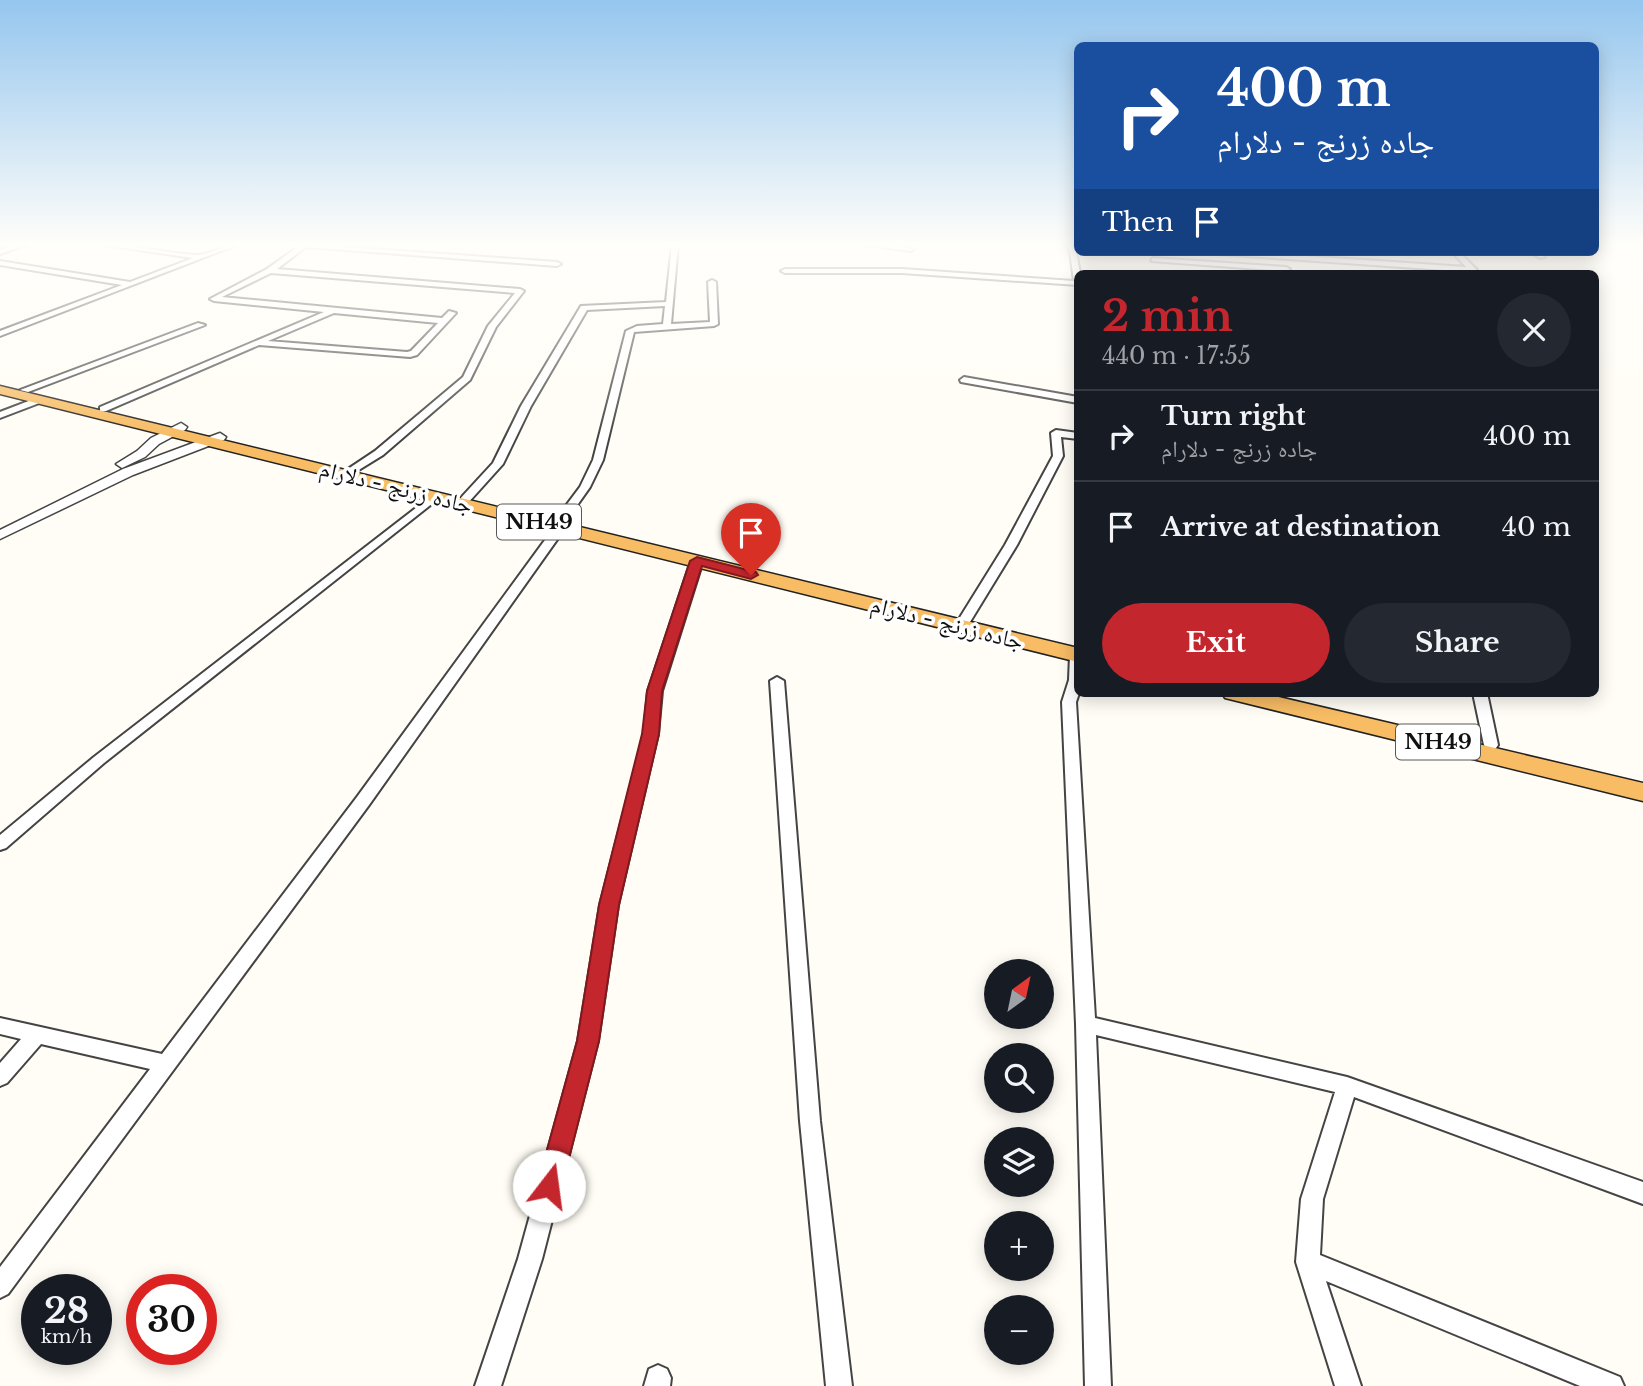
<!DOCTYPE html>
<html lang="en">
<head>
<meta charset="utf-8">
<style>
  body { margin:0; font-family:"Libre Baskerville","Noto Naskh Arabic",serif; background:#242831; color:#f1f3f6; height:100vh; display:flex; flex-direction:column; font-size:26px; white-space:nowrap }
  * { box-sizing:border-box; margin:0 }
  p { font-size:23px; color:#9ea1a6 }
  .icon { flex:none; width:38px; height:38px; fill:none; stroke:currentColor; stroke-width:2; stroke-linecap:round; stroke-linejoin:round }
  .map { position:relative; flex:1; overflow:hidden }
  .panel { position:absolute; left:1074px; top:270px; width:525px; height:427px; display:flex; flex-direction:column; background:#171b24; border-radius:10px; box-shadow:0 4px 18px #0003 }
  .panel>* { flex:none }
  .hud { position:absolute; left:1074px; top:42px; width:525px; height:214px; border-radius:10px; box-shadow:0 4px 18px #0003; background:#1a4fa0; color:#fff; overflow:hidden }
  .needle { width:46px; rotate:33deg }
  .fabs { position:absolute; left:984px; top:959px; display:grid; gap:14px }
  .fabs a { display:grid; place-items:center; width:70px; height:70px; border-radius:50%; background:#171b24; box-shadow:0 4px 18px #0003; font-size:35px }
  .speed { position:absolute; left:21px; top:1274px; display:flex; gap:14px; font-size:35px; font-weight:700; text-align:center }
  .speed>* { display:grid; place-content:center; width:91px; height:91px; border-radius:50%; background:#171b24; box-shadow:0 4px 18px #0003; line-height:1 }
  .speed small { font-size:18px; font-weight:400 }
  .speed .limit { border:10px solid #d22; background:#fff; color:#111 }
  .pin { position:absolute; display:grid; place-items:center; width:60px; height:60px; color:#fff; margin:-72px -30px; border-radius:50% 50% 50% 0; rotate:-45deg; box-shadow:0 0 7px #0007 }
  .pin .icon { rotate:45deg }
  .me { position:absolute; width:77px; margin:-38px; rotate:15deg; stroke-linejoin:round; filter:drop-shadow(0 0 5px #0008) }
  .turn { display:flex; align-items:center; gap:24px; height:147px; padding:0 28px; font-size:32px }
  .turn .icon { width:91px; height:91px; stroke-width:2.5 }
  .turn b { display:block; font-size:49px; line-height:60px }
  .then { display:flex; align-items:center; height:66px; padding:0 28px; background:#0003; gap:14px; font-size:26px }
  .round { display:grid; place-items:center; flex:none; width:74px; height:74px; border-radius:37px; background:#242831 }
  .overview { display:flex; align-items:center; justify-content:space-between; height:119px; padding:0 28px }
  h1 { font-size:42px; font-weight:800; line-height:52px; color:#c4262e }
  .cta { display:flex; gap:14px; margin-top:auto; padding:14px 28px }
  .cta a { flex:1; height:80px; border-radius:42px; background:#c4262e; color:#fff; font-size:28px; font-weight:800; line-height:80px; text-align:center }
  .cta a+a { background:#242831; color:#f1f3f6 }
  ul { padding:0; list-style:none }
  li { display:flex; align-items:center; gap:21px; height:91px; padding:0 28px; border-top:2px solid #363941 }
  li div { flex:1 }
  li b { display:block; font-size:26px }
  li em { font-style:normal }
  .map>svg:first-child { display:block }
</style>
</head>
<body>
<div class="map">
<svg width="1643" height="1386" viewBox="0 0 1643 1386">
  <rect width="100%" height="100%" fill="#fffdf5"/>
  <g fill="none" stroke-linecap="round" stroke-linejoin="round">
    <g stroke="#444" stroke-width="4">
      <path id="minor" d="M 19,244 L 29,244 L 0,254 L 0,250 Z
        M 98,244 C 131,244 164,253 197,255 C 211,255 224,244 239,244 L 0,336 L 0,331 L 122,285 L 0,265 L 0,261 L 130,282 L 193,258 Z
        M 302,244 L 557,262 L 561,264 L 557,266 L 306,247 L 277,269 L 520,289 L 524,291 L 496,327 L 470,380 L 383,455 L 357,471 L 349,471 L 348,469 L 375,451 L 463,377 L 488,326 L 515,293 L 271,273 L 222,297 L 442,318 L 449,311 L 456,313 L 417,355 L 410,357 L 259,345 L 106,411 L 100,411 L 100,407 L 324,312 L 214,301 L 210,299 L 267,269 ZM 334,313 L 438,323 L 411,351 L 407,352 L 268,341 Z
        M 672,244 L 678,244 L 671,324 L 710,322 L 708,282 L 712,280 L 716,282 L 718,324 L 714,326 L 634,332 L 603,460 L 590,487 L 566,521 L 562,522 L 556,519 L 580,487 L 593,460 L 626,331 L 637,326 L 663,324 L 665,306 L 587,310 L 531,406 L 503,464 L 466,505 L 458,505 L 458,501 L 493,463 L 521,406 L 581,306 L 666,302 Z
        M 859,244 L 881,244 L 914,249 L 911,251 Z
        M 1065,244 L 1071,244 L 1076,251 L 1080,273 L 1078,273 L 1078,285 L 902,273 L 785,273 L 781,271 L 785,269 L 902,269 L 1074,281 L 1070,251 Z
        M 1215,252 L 1247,252 L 1466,267 L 1452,252 L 1459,252 L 1477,270 L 1473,272 L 1218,254 Z
        M 1529,252 L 1537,252 L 1545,257 L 1540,258 Z
        M 1153,258 L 1286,267 L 1290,269 L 1286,271 L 1151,261 Z
        M 198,323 L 205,325 L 28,392 L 20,390 Z
        M 964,377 L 1078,397 L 1078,403 L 961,382 L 960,380 Z
        M 39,397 L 44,400 L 42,402 L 0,418 L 0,412 Z
        M 1056,430 L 1078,433 L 1078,439 L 1061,437 L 1063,456 L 1017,545 L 970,622 L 960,622 L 959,619 L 1005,545 L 1053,456 L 1051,433 Z
        M 434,494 L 439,497 L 438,499 L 104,763 L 6,848 L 0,850 L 0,835 L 94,757 Z
        M 560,524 L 566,527 L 369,805 L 8,1294 L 0,1298 L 0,1267 L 150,1069 L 41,1044 L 7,1083 L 0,1086 L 0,1063 L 21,1039 L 0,1034 L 0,1018 L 162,1054 L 357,797 L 556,525 Z
        M 697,557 L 703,561 L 662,691 L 658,734 L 618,905 L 598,1041 L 542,1259 L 501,1386 L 475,1386 L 518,1259 L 578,1041 L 600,905 L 644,734 L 648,691 L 691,561 Z
        M 1077,651 L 1079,693 L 1076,702 L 1095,1018 L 1347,1077 L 1643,1182 L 1643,1204 L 1354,1097 L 1323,1199 L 1320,1255 L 1620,1377 L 1624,1386 L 1580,1386 L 1326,1281 L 1361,1386 L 1335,1386 L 1296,1262 L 1301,1199 L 1335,1092 L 1096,1035 L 1111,1386 L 1085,1386 L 1076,1024 L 1062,702 L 1069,680 L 1070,655 Z
        M 777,677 L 784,681 L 820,1121 L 852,1386 L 826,1386 L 800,1121 L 770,681 Z
        M 1473,693 L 1487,693 L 1498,745 L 1496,748 L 1486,748 L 1484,745 Z
        M 658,1365 L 667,1369 L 671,1378 L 670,1386 L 644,1386 L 649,1369 Z"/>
    </g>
    <g stroke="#444" stroke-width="3">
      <path id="tertiary" d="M 181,423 L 187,427 L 185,430 L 159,444 L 145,457 L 122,468 L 116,464 L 137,451 L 151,438 Z
        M 220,433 L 226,437 L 224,440 L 133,475 L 0,539 L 0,530 L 123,469 Z"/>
    </g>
    <g stroke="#222" stroke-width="3">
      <path id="trunk" d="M 0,386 L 1078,648 L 1078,662 L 0,394 Z
        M 1222,693 L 1262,693 L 1643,783 L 1643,801 L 1225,698 Z"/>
    </g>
    <use href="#minor" fill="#fff" fill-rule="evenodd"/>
    <use href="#tertiary" fill="#fff" fill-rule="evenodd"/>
    <use href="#trunk" fill="#f7bc64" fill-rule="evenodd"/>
  </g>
  <linearGradient id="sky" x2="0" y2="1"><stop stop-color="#95c6ee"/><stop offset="0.56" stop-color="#fffefa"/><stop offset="1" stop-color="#fffefa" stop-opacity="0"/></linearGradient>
  <rect width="1643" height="438" fill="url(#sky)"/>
  <path fill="#c4262e" stroke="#7f191e" stroke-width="2" d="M 697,557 L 756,572 L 758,575 L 751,579 L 702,566 L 662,691 L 659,734 L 619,905 L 599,1041 L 562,1186 L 558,1195 L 549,1198 L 540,1195 L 537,1186 L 577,1041 L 599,905 L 642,734 L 647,691 L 690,561 Z"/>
  <g text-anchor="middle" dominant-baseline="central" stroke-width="7" stroke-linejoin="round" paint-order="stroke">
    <g fill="#fff" stroke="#585858" stroke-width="2">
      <rect x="497" y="504.5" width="84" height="35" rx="5"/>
      <rect x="1396" y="724.5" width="84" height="35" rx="5"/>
    </g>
    <g font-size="21" font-weight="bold" fill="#111">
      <text x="539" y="522">NH49</text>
      <text x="1438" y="742">NH49</text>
    </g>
    <g font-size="23" fill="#111" stroke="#fff">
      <text transform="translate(396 487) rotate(14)">جاده زرنج - دلارام</text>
      <text transform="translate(947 623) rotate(14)">جاده زرنج - دلارام</text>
    </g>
  </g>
</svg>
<div class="fabs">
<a><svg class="needle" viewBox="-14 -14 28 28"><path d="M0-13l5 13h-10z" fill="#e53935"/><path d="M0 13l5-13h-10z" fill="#9ea1a6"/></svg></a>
<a><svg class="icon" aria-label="search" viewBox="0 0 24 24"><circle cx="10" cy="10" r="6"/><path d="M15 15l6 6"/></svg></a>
<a><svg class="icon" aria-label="layers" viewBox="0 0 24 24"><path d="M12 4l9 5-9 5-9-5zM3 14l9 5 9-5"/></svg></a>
<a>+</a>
<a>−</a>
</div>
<div class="speed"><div>28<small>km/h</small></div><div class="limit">30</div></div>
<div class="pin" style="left:751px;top:575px;background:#d93025"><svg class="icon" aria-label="arrive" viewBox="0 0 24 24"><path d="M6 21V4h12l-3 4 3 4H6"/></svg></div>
<svg class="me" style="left:549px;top:1186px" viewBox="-20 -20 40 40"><circle r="19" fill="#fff"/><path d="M0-13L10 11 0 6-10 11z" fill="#c4262e"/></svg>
<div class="hud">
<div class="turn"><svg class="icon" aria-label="right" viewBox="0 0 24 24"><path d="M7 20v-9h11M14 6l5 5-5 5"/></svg><div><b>400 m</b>جاده زرنج - دلارام</div></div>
<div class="then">Then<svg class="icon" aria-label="arrive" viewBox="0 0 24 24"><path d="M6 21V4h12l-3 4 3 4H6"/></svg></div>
</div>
<section class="panel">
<div class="overview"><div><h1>2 min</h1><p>440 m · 17:55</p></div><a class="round"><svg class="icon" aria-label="close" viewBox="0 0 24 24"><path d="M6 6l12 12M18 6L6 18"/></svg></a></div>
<ul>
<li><svg class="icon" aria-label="right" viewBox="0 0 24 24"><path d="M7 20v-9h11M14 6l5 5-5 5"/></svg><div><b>Turn right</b><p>جاده زرنج - دلارام</p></div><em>400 m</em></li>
<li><svg class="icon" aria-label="arrive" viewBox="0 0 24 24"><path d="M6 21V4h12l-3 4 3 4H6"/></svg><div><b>Arrive at destination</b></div><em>40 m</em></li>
</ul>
<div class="cta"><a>Exit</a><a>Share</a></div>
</section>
</div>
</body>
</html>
